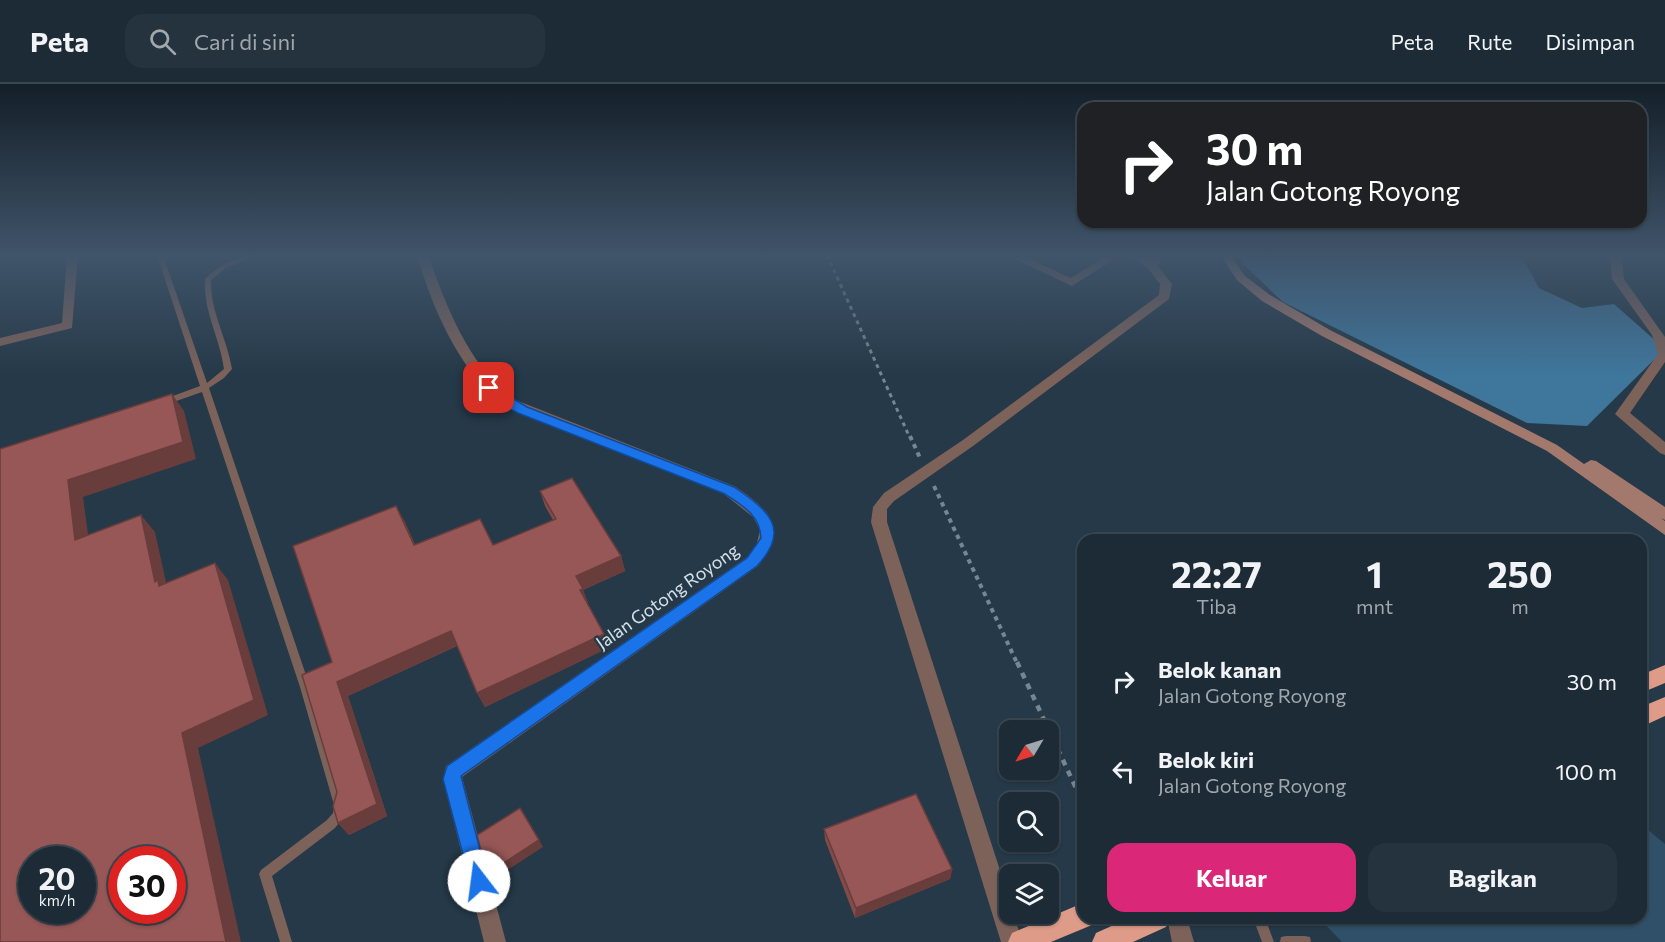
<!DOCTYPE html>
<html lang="id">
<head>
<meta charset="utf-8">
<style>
  body { margin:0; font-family:Commissioner,sans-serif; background:#25333e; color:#f1f3f6; height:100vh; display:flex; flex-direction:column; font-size:22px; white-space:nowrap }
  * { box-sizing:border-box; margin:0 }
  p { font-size:20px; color:#a0a7ad }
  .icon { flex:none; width:33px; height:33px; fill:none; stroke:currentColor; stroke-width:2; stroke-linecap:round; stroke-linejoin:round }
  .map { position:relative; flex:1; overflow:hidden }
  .panel { position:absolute; left:1077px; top:450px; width:570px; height:390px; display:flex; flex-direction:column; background:#1c2b36; border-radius:18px; box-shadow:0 2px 4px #0004,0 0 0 2px #3a4751 }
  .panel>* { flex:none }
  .top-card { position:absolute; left:1077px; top:18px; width:570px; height:126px; border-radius:18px; box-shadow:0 2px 4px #0004,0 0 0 2px #3a4751; background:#202124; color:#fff; overflow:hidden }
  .needle { width:39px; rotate:232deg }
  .tools { position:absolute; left:999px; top:636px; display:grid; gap:12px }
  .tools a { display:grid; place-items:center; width:60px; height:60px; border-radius:12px; background:#1c2b36; box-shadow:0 2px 4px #0004,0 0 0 2px #3a4751; font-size:30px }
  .speed { position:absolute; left:18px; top:762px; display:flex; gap:12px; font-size:30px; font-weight:700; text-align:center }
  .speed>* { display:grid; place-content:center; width:78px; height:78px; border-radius:50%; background:#1c2b36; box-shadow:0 2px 4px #0004,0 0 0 2px #3a4751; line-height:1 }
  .speed small { font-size:15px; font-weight:400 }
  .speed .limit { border:9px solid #d22; background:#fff; color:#111 }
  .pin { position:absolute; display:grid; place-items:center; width:51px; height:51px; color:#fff; margin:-26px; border-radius:12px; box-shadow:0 3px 9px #0006 }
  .me { position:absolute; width:66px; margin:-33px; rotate:345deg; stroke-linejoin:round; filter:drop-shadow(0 0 4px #0008) }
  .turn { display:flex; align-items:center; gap:21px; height:126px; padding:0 30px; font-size:27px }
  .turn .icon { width:78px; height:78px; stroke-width:2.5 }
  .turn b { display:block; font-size:42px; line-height:51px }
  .eta { display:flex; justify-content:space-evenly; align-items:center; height:102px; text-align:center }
  .eta b { font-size:36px; font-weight:700; line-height:42px }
  .button { display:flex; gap:12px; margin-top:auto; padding:12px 30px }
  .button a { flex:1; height:69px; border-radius:18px; background:#db2777; color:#fff; font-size:24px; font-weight:700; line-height:69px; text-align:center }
  .button a+a { background:#25333e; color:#f1f3f6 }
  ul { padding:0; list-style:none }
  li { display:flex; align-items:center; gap:18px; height:90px; padding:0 30px }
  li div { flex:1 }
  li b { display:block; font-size:22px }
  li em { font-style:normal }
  header { display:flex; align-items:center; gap:36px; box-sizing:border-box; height:84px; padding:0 30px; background:#1c2b36; border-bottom:2px solid #3a4751 }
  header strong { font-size:28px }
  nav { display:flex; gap:33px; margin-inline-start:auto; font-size:21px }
  .search { width:420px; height:54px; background:#25333e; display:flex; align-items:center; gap:15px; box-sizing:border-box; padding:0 21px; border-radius:18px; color:#a0a7ad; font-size:22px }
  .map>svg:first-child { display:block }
</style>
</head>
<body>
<header>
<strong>Peta</strong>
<div class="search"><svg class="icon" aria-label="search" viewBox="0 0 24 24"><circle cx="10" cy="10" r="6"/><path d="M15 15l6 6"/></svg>Cari di sini</div>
<nav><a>Peta</a><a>Rute</a><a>Disimpan</a></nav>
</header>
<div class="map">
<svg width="1665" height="858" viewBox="0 0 1665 858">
  <rect width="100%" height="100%" fill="#253948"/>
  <path fill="#2f5068" d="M 1641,740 L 1665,760 L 1665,858 L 1342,858 L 1319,834 L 1641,834 Z"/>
  <path fill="#3f769c" d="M 1241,171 L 1521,171 L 1539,204 L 1582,224 L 1614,220 L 1665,265 L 1587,342 L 1527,339 L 1283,218 L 1242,179 Z"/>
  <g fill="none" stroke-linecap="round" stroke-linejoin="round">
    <path stroke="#768693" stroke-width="3" stroke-dasharray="4 4" stroke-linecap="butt" d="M 827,171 L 910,354"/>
    <path stroke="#768693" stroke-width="4" stroke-dasharray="4.5 4.5" stroke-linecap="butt" d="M 910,352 L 920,374
      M 934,402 L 1017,579"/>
    <path stroke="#768693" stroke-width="4.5" stroke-dasharray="6 6" stroke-linecap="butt" d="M 1017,578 L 1083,719"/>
    <path fill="#7d625a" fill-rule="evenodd" d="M 157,171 L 163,171 L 207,299 L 224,285 C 220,254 203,227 205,195 C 218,182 240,170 258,171 L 226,184 L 211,196 C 210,227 227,254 232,285 L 224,294 L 209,304 L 310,603 L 346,721 L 342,735 L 335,744 L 272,792 L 292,858 L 280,858 L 259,790 L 261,786 L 327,736 L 333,729 L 334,721 L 300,603 L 202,308 L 165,321 L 161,318 L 162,316 L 200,302 Z
      M 1253,834 L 1265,834 L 1274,858 L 1262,858 Z
      M 1286,852 L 1305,852 L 1310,853 L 1311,858 L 1280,858 L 1281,853 Z"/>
    <path fill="#7d625a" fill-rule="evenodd" d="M 67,171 L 78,171 L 72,244 L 0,262 L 0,254 L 62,239 Z
      M 417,171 L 428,171 C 447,224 466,273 508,313 L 734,402 C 770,426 789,443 758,482 L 462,693 L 506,858 L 484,858 L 443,695 L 446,682 L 746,474 L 756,463 L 760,446 L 753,433 L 724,410 L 498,319 C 457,279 433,226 417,171 Z
      M 1007,171 L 1021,171 L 1071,194 L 1108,171 L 1121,171 L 1072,202 Z
      M 1123,171 L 1137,171 L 1150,176 L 1156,171 L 1167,171 L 1157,181 L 1172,200 L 1169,215 L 973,362 L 894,417 L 887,425 L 887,438 L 1010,817 L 1010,830 L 1013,830 L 1023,858 L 1001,858 L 871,438 L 873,423 L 884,409 L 963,356 L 1159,211 L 1160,200 L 1147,183 Z
      M 1610,171 L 1621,171 L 1624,195 L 1665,253 L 1665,278 L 1630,329 L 1665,358 L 1665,371 L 1660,369 L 1615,330 L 1658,270 L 1652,251 L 1612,195 Z
      M 1167,834 L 1187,834 L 1194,858 L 1172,858 Z"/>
    <path fill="#a4796d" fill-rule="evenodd" d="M 1220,171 L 1230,171 L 1245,192 L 1270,211 L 1330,246 L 1557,361 L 1584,380 L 1591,376 L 1596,377 L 1665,423 L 1665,436 L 1661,434 L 1665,437 L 1665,451 L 1547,367 L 1322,252 L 1262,217 L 1237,196 Z"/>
    <path fill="#dd9b88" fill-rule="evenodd" d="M 1665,581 L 1665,599 L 1641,609 L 1641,591 Z
      M 1665,613 L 1665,632 L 1641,643 L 1641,623 Z
      M 1083,819 L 1083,834 L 1095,834 L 1092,841 L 1051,858 L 1008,858 L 1012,849 Z
      M 1129,834 L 1170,834 L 1166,843 L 1133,858 L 1092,858 L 1096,849 Z"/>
  </g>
  <path fill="#814b4a" d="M 540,407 L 621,472 L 625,487 L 583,506 L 588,519 L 587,519 L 608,564 L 485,623 L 477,609 L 457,562 L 348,612 L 387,732 L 349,751 L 338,739 L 332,578 L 404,436 L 415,461 L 493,461 L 553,436 L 545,422 Z
    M 824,745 L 952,785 L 950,795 L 855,834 L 825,756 Z"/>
  <path fill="#693d3c" d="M 172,310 L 184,327 L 196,375 L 83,413 L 91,472 L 75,456 L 68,396 Z
    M 396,422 L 404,436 L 422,476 L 414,461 Z
    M 141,431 L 155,448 L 168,507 L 174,519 L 155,498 Z
    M 621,472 L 625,487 L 583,506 L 588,519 L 585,521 L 576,492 Z
    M 215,479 L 228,496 L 268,631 L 198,664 L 241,858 L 226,858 L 182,649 Z
    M 451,547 L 458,561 L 348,612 L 387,732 L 349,751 L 338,739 L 337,598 Z
    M 604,550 L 608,564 L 485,623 L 477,609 Z
    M 539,756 L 543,763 L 492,796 L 487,790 Z
    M 952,785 L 950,795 L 855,834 L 856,824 Z"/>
  <path fill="#965756" stroke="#693d3c" stroke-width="1.5" fill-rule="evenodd" d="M 172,310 L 183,358 L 68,396 L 75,456 L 141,431 L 155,498 L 158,496 L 159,502 L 215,479 L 254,616 L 182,649 L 226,858 L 0,858 L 0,365 ZM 32,776 L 82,776 L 82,826 L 32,826 ZM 122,776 L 172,776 L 172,826 L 122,826 Z
    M 572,394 L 621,472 L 576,492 L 583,505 L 580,506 L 604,550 L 477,609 L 451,547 L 337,598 L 377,720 L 338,739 L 333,722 L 337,708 L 302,591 L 332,578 L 293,462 L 396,422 L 414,461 L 480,435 L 493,461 L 556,435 L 540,407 Z
    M 916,710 L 952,785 L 856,824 L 824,745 Z
    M 520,724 L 539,756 L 487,790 L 477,751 Z"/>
  <linearGradient id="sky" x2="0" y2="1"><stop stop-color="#141f28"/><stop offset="0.59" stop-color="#40546a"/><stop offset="1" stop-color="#40546a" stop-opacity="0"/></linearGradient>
  <rect width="1665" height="291" fill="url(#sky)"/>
  <path fill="#1a73e8" stroke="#114b97" stroke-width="1.5" d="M 489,300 L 527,323 L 734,403 C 768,426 792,445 757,482 L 461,692 L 488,797 L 485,803 L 479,806 L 472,803 L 470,797 L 443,695 L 447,682 L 747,474 L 761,454 C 760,431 743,422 725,410 L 518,329 L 499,319 L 485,307 L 485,301 Z"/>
  <g text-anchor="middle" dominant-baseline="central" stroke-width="4.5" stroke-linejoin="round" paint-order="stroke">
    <g font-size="18" fill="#d4e0ea" stroke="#253948">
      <text transform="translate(667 512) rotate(-35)">Jalan Gotong Royong</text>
    </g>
  </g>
</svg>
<div class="tools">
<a><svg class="needle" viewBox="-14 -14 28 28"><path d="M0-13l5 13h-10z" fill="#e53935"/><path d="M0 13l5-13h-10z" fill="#a0a7ad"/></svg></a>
<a><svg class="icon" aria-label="search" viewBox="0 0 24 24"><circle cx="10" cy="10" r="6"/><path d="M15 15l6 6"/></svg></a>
<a><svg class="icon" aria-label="layers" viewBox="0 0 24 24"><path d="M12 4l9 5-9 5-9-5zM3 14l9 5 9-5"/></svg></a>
</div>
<div class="speed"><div>20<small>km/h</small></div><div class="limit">30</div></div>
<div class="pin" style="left:489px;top:304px;background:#d93025"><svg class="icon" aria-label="arrive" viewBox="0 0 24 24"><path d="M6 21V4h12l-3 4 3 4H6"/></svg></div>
<svg class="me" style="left:479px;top:797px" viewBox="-20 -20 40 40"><circle r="19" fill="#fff"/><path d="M0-13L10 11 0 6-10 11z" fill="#1a73e8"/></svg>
<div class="top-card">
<div class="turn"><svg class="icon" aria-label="right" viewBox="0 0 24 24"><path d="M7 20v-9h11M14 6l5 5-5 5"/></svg><div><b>30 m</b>Jalan Gotong Royong</div></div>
</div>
<section class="panel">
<div class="eta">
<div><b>22:27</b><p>Tiba</p></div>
<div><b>1</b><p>mnt</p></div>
<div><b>250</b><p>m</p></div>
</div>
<ul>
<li><svg class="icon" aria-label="right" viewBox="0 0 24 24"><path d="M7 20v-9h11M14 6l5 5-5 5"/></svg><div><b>Belok kanan</b><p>Jalan Gotong Royong</p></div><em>30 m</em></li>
<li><svg class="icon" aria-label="left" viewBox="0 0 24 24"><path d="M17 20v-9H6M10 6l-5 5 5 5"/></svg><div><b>Belok kiri</b><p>Jalan Gotong Royong</p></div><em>100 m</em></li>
</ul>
<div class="button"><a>Keluar</a><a>Bagikan</a></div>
</section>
</div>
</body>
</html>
